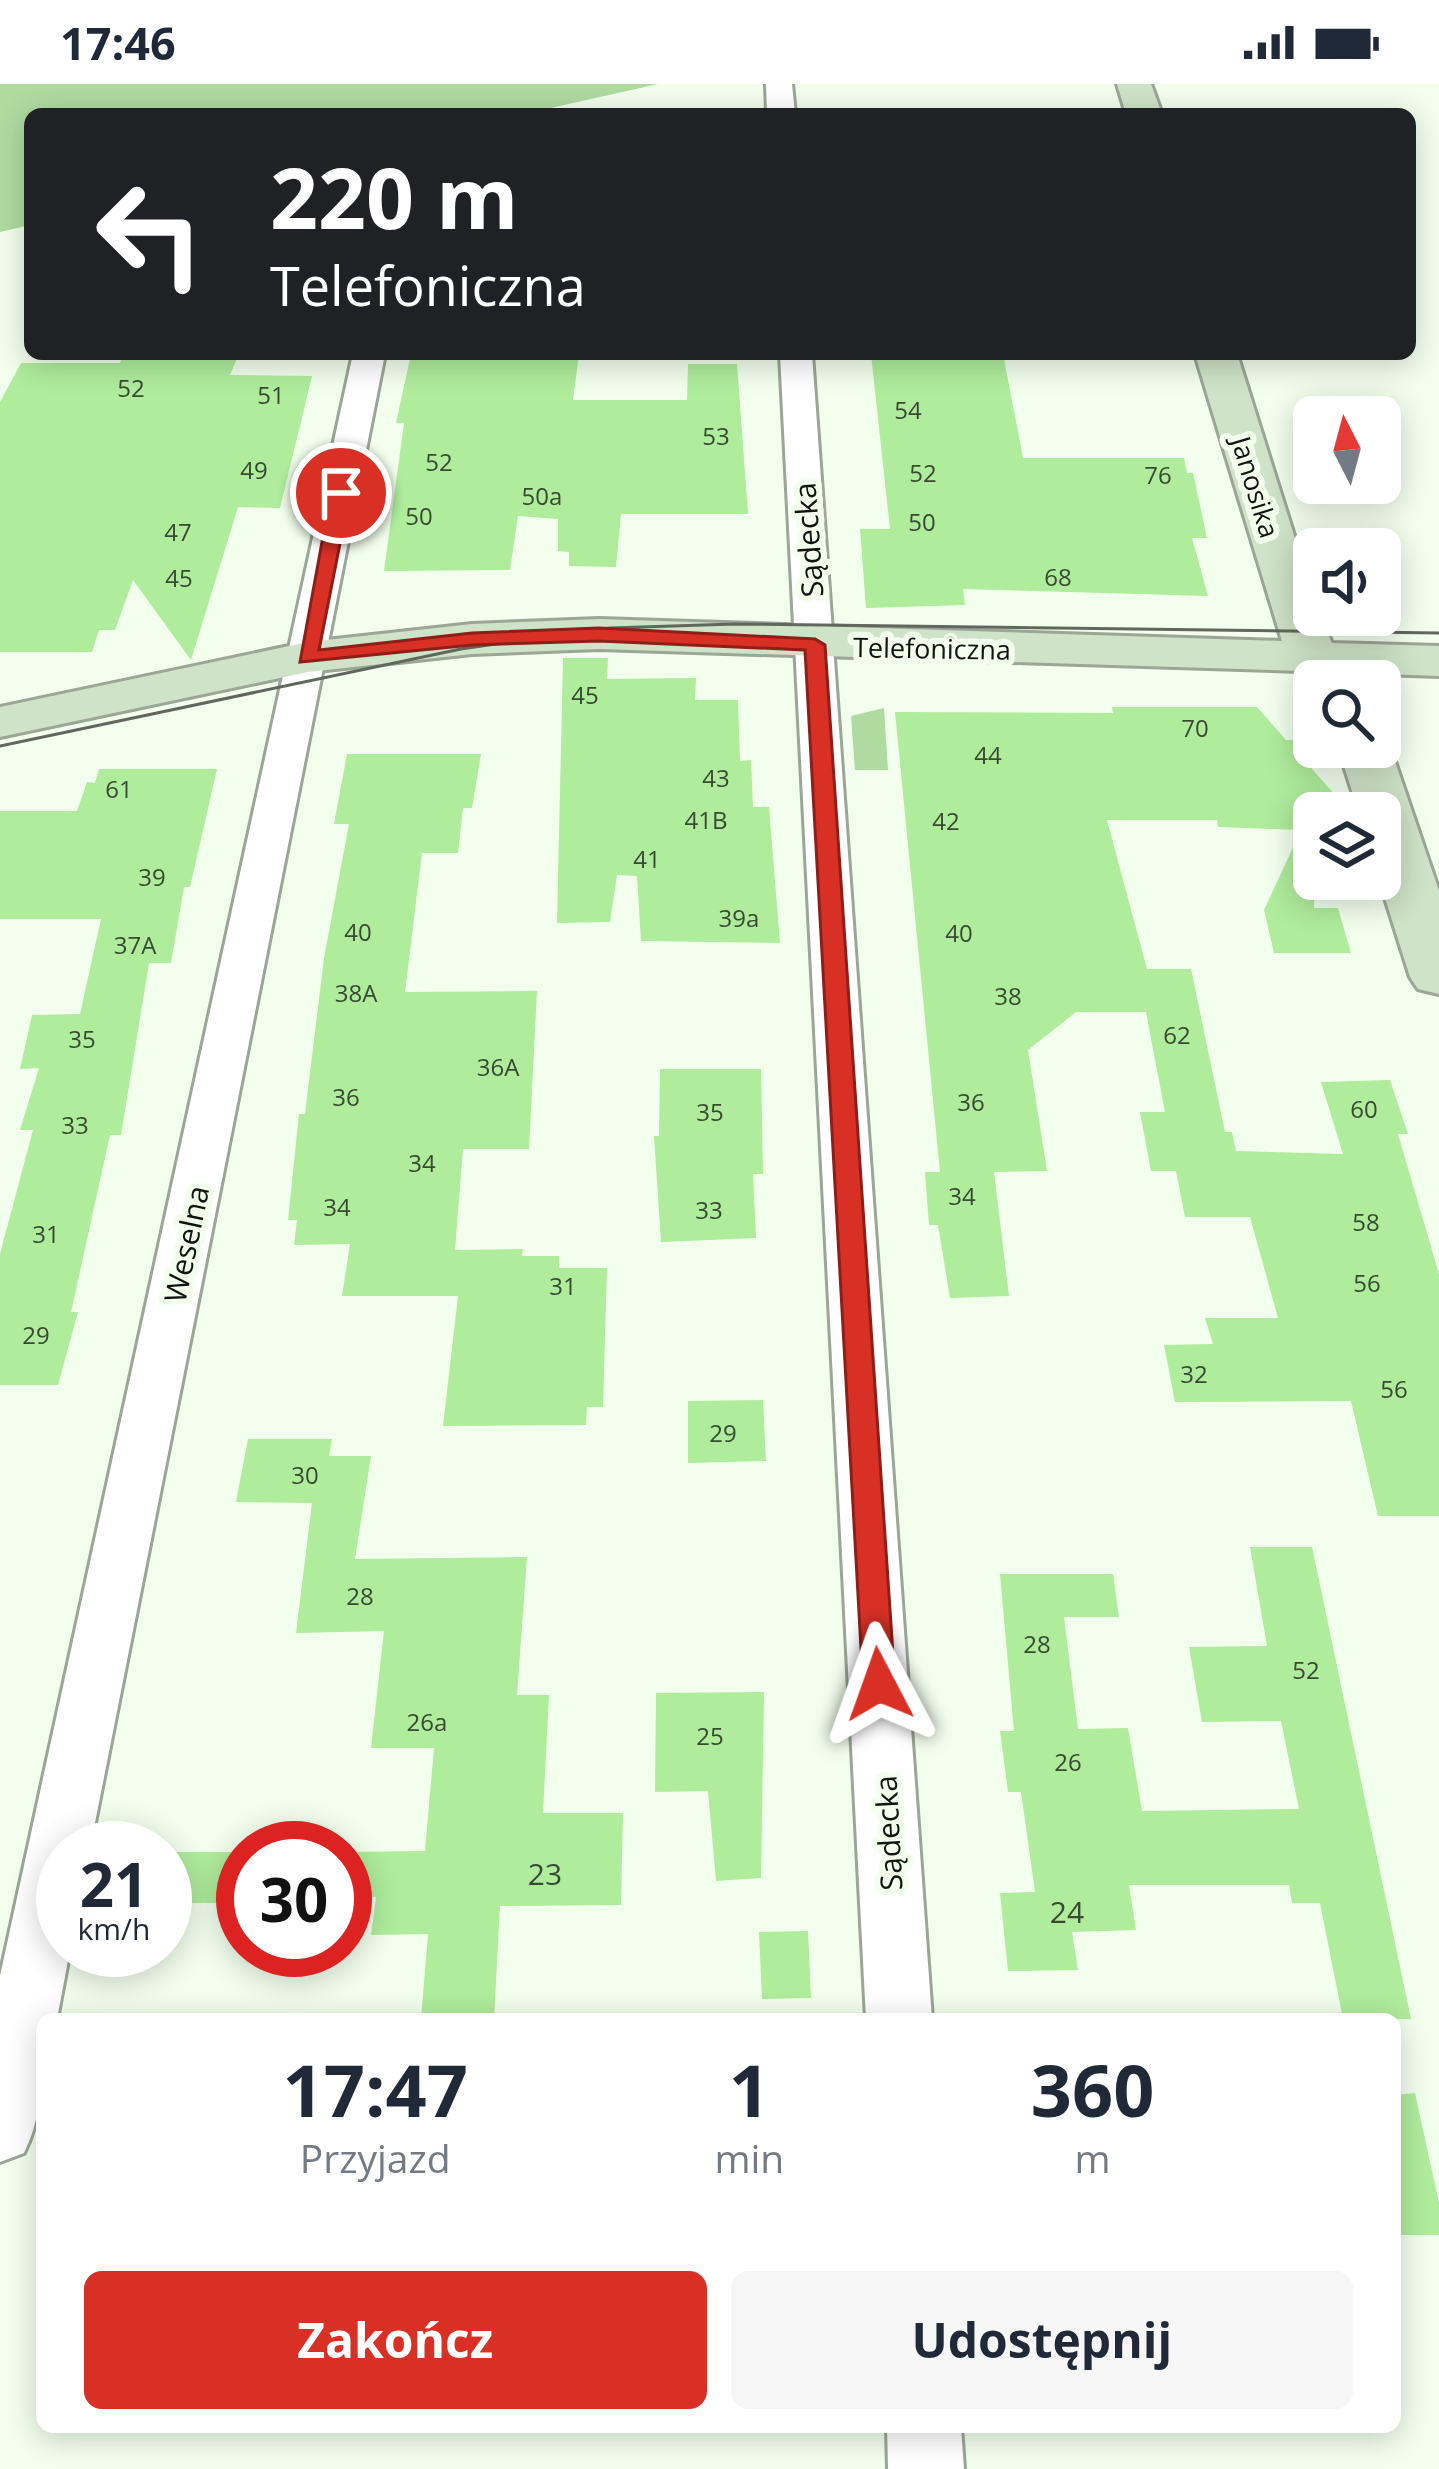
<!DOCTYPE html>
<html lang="pl">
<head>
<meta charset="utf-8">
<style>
  body { margin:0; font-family:"Open Sans",sans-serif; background:#f6f6f7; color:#1f2937; height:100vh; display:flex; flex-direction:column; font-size:45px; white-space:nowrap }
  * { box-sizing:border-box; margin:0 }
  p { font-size:39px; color:#747a83 }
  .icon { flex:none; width:66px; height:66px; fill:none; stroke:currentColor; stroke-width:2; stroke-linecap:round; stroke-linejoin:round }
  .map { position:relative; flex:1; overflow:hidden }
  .panel { position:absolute; left:36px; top:1929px; width:1365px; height:420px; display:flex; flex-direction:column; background:#fff; border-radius:18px; box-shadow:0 6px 30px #0003 }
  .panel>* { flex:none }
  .top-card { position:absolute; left:24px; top:24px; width:1392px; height:252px; border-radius:18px; box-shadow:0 6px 30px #0003; background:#202124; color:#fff; overflow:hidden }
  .needle { width:78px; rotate:354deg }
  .fabs { position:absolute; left:1293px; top:312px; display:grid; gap:24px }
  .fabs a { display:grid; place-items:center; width:108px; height:108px; border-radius:18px; background:#fff; box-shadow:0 6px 30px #0003; font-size:60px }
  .speed { position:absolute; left:36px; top:1737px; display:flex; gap:24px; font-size:60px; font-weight:700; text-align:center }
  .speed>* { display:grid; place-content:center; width:156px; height:156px; border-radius:50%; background:#fff; box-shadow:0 6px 30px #0003; line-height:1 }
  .speed small { font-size:30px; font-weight:400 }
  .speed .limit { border:18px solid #d22; background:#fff; color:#111 }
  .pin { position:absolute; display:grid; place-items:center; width:102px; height:102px; color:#fff; margin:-51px; border:6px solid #fff; border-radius:50%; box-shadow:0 3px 12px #0007 }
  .me { position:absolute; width:132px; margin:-66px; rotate:356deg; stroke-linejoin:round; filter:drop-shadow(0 0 9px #0008) }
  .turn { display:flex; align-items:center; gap:42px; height:252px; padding:0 48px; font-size:54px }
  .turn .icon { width:156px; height:156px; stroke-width:2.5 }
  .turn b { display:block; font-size:84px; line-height:102px }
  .eta { display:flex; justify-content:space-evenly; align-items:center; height:204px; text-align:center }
  .eta b { font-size:72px; font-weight:700; line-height:84px }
  .primary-button { display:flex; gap:24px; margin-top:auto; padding:24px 48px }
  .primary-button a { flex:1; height:138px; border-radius:18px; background:#d93025; color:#fff; font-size:48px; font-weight:700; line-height:138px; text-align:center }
  .primary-button a+a { background:#f6f6f7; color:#1f2937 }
  .status { display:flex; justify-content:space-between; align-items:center; height:84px; padding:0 60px; background:#fff; direction:ltr }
  .status svg { height:33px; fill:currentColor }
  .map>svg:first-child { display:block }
</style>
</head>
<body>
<div class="status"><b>17:46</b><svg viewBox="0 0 49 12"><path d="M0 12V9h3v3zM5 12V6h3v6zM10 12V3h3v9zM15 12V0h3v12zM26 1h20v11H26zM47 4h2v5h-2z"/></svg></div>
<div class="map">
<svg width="1439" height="2385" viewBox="0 0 1439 2385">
  <rect width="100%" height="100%" fill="#f2ffed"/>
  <path fill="#afdba1" d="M 0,0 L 658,0 L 524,30 L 30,30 L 30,141 L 0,148 Z
    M 884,624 L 888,686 L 855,686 L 851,632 Z"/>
  <path fill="#afec9c" d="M 123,270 L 239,270 L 230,291 L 312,292 L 280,424 L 238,423 L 191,576 L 133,496 L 115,546 L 99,546 L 92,568 L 0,568 L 0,318 L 21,279 L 120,279 Z
    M 411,270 L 579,270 L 573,316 L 687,316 L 688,280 L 737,280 L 748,430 L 621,430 L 616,483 L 569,482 L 569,468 L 558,467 L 558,435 L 518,432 L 510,486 L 384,487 L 404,339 L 396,339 Z
    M 871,270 L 1003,270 L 1023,374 L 1184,374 L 1187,389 L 1193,389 L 1207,454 L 1192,454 L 1208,512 L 963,505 L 965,521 L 866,524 L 860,445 L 890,445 Z
    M 563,574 L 608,574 L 607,595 L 696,594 L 695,616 L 738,616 L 740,677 L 751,676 L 753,723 L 769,723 L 780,859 L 641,857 L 637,792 L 617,791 L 610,838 L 557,839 Z
    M 1112,623 L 1257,623 L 1286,656 L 1303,656 L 1312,685 L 1351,729 L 1314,729 L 1314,824 L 1338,824 L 1351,869 L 1274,869 L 1264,826 L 1301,746 L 1218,743 L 1217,736 L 1107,736 L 1147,885 L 1191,885 L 1225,1048 L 1232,1048 L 1236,1067 L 1343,1070 L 1321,998 L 1390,996 L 1408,1050 L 1398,1050 L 1439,1190 L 1439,1432 L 1378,1432 L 1351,1317 L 1175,1318 L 1164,1261 L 1213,1260 L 1205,1234 L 1278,1234 L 1250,1133 L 1185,1133 L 1176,1087 L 1151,1087 L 1140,1028 L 1165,1028 L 1146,928 L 1076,928 L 1028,966 L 1047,1087 L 994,1088 L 1009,1212 L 950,1214 L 938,1141 L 929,1141 L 925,1088 L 940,1088 L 895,628 L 1113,629 Z
    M 347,670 L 481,670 L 472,724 L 463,724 L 458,769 L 422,769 L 405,908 L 537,907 L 529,1065 L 463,1065 L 455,1166 L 523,1165 L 522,1172 L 559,1172 L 559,1184 L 607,1184 L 603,1323 L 587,1323 L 586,1341 L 443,1342 L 458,1212 L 342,1212 L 350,1160 L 294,1161 L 297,1136 L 288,1136 L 299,1030 L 305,1030 L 324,874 L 349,740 L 334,740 Z
    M 99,685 L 217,685 L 190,803 L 184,803 L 171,879 L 149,879 L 121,1051 L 110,1051 L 71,1228 L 78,1228 L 58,1301 L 0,1301 L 0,1170 L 33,1046 L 20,1046 L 39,984 L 20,985 L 32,931 L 80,930 L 101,835 L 0,835 L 0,727 L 77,727 L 87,698 L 95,699 Z
    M 660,985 L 761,985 L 763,1090 L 753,1090 L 756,1154 L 661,1158 L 654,1052 L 659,1052 Z
    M 763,1316 L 766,1377 L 688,1379 L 688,1317 Z
    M 248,1355 L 332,1355 L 329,1372 L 371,1372 L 355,1475 L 527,1473 L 517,1611 L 549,1611 L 543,1729 L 623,1729 L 621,1821 L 500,1822 L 494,1935 L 421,1935 L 428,1850 L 371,1851 L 376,1813 L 345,1813 L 345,1768 L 425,1767 L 434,1664 L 371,1664 L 384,1547 L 296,1549 L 312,1419 L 236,1418 Z
    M 1250,1463 L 1312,1463 L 1411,1935 L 1343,1935 L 1320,1819 L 1292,1819 L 1289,1801 L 1129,1801 L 1136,1846 L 1072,1848 L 1078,1886 L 1008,1887 L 1000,1809 L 1035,1808 L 1021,1708 L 1008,1708 L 1000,1647 L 1014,1647 L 1000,1490 L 1113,1490 L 1119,1533 L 1064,1533 L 1078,1645 L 1128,1644 L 1142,1727 L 1299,1725 L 1281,1637 L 1202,1638 L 1189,1563 L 1267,1562 Z
    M 764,1608 L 761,1794 L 716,1797 L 708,1707 L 655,1708 L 656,1609 Z
    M 165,1768 L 243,1768 L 243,1819 L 165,1819 Z
    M 808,1847 L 811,1914 L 762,1915 L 759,1848 Z
    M 1415,2009 L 1439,2119 L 1439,2151 L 1395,2151 L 1395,2011 Z"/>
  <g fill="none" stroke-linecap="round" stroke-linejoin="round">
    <g stroke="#9aa696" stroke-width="6">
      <path id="street" d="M 766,0 L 792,0 L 795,30 L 767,30 Z
        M 353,270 L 385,270 L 90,1764 L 63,1764 L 63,1866 L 70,1866 L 57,1935 L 42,1935 C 42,1982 45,2027 24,2069 L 0,2078 L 0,1892 Z
        M 780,270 L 812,270 L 932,1935 L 866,1935 Z
        M 887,2343 L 961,2343 L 964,2385 L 888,2385 Z"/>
    </g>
    <g stroke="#9aa696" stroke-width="6">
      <path id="secondary" d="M 1117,0 L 1151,0 L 1162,30 L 1126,30 Z
        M 1195,270 L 1237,270 L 1314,515 L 1314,531 L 1319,531 L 1332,559 L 1439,562 L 1439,592 L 1352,589 L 1357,597 L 1314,597 L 1314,607 L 1301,587 L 599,565 L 472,570 L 308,588 L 0,653 L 0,623 L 308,558 L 472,540 L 599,535 L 1282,557 Z
        M 1380,651 L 1390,663 L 1439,807 L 1439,910 L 1418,905 L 1410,893 L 1379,795 L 1380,729 L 1359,729 L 1338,663 L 1380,663 Z"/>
    </g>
    <use href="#street" fill="#fff" fill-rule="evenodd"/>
    <use href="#secondary" fill="#cee3c7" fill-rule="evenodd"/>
    <path stroke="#60675d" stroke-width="3" d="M 0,662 L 461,565 L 610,544 L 735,540 L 1439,549"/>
  </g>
  <path fill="#d93025" stroke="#8d1f18" stroke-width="3" d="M 341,403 L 350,409 L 319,566 L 472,549 L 599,544 L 815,555 L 825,561 L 895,1600 L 890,1608 L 879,1611 L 863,1600 L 805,566 L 599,557 L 472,561 L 300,578 L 331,409 Z"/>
  <g text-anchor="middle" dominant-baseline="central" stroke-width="12" stroke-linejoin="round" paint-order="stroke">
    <g font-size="24" fill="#384a32">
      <text x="131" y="303">52</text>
      <text x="271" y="310">51</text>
      <text x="908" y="325">54</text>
      <text x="716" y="351">53</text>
      <text x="439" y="377">52</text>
      <text x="254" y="385">49</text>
      <text x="923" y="388">52</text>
      <text x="1158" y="390">76</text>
      <text x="542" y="411">50a</text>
      <text x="419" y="431">50</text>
      <text x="922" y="437">50</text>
      <text x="178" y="447">47</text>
      <text x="1058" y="492">68</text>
      <text x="179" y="493">45</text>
      <text x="585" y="610">45</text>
      <text x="1195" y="643">70</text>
      <text x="988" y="670">44</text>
      <text x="716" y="693">43</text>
      <text x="119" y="704">61</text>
      <text x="706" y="735">41B</text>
      <text x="946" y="736">42</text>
      <text x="647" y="774">41</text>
      <text x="152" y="792">39</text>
      <text x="739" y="833">39a</text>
      <text x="358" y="847">40</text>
      <text x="959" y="848">40</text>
      <text x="135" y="860">37A</text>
      <text x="356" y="908">38A</text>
      <text x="1008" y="911">38</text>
      <text x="1177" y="950">62</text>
      <text x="82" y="954">35</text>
      <text x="498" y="982">36A</text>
      <text x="346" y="1012">36</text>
      <text x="971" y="1017">36</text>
      <text x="1364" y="1024">60</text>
      <text x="710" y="1027">35</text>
      <text x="75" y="1040">33</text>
      <text x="422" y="1078">34</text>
      <text x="962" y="1111">34</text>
      <text x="337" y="1122">34</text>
      <text x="709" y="1125">33</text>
      <text x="1366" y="1137">58</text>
      <text x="46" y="1149">31</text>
      <text x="1367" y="1198">56</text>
      <text x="563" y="1201">31</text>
      <text x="36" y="1250">29</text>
      <text x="1194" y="1289">32</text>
      <text x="1394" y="1304">56</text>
      <text x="723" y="1348">29</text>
      <text x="305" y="1390">30</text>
      <text x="360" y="1511">28</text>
      <text x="1037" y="1559">28</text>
      <text x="1306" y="1585">52</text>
      <text x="427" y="1637">26a</text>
      <text x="710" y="1651">25</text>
      <text x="1068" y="1677">26</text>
    </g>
    <g font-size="27" fill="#10140e" stroke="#f2ffed">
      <text transform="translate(1256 403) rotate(73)">Janosika</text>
      <text transform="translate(932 564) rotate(1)">Telefoniczna</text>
    </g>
    <g font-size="30" fill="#10140e" stroke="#f2ffed">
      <text transform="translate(808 456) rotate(-94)">Sądecka</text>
      <text transform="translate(186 1160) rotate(-78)">Weselna</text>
      <text transform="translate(888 1749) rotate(-93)">Sądecka</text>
    </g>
    <g font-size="30" fill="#384a32">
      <text x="545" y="1789">23</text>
      <text x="1067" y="1827">24</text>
    </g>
  </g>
</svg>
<div class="fabs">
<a><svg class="needle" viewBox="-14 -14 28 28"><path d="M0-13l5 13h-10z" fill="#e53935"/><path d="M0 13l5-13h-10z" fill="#747a83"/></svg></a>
<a><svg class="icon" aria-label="sound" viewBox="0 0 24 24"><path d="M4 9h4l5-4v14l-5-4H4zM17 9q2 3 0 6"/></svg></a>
<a><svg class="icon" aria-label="search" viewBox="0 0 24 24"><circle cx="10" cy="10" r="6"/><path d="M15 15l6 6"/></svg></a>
<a><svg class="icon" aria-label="layers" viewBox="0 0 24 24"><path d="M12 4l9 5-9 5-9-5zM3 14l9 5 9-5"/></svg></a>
</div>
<div class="speed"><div>21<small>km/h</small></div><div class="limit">30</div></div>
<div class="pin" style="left:341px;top:409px;background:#d93025"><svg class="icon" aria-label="arrive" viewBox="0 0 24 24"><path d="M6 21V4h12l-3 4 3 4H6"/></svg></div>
<svg class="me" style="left:879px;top:1600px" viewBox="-20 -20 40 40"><path d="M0-17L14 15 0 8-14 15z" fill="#d93025" stroke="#fff" stroke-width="4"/></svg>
<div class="top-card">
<div class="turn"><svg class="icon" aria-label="left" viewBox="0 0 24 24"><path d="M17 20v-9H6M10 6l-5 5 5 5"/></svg><div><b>220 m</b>Telefoniczna</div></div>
</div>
<section class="panel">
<div class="eta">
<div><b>17:47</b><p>Przyjazd</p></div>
<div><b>1</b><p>min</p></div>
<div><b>360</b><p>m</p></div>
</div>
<div class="primary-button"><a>Zakończ</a><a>Udostępnij</a></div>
</section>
</div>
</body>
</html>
